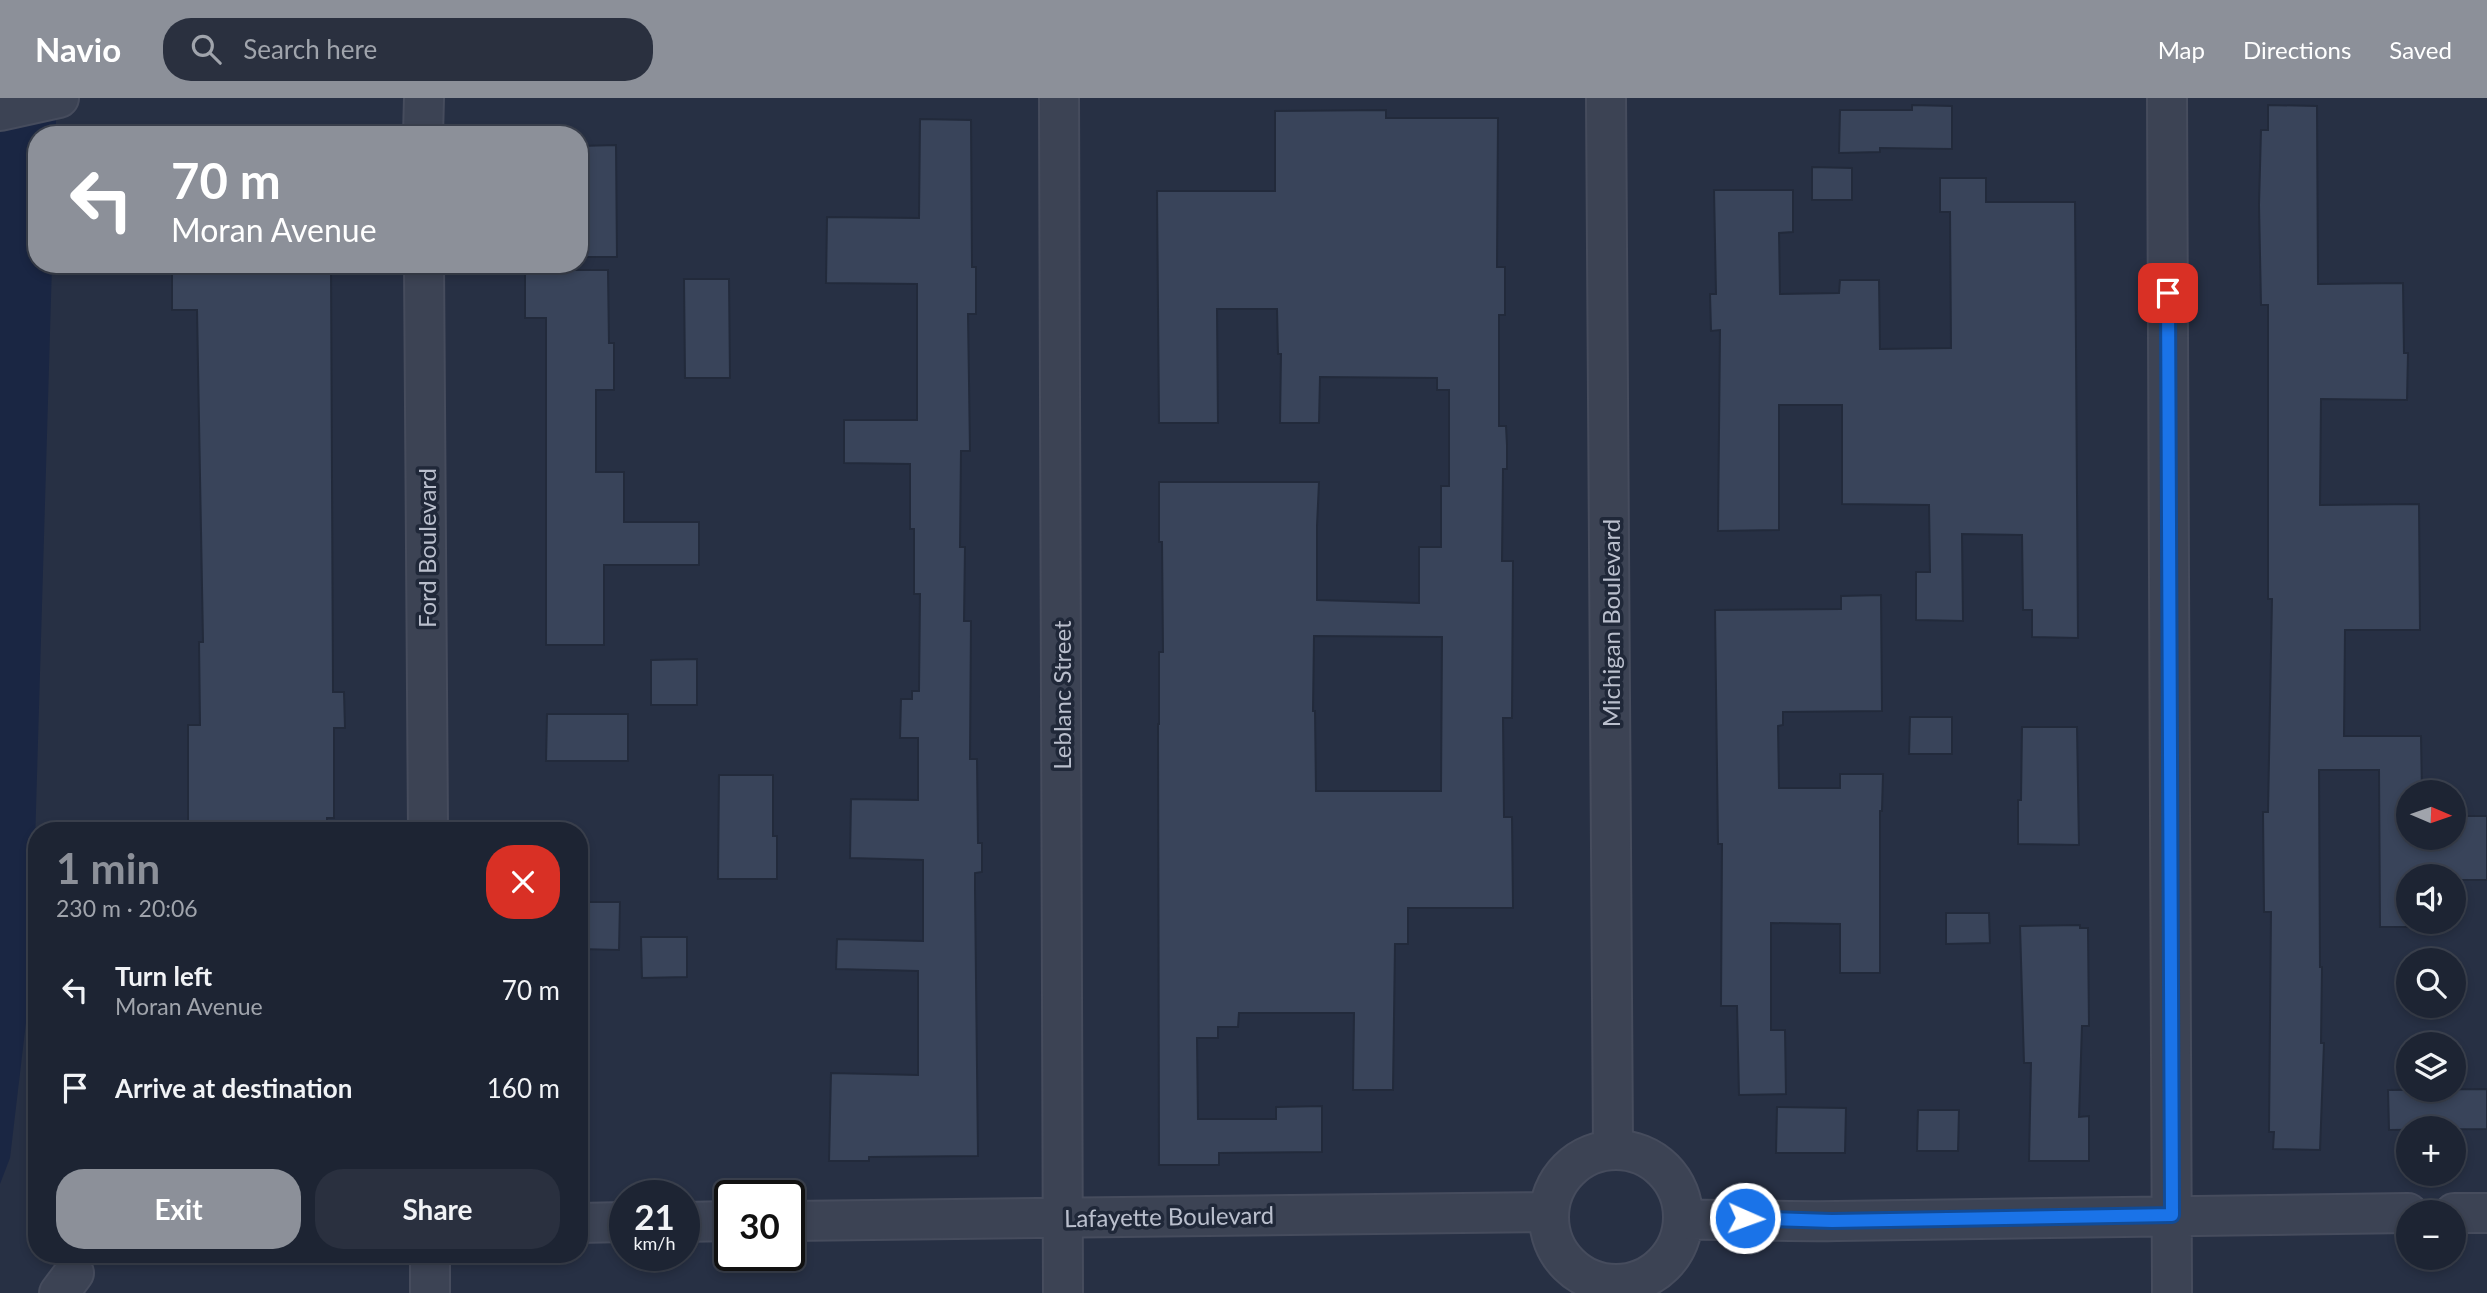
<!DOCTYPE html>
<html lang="en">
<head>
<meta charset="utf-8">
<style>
  body { margin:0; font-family:Lato,sans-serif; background:#2a303f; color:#f1f3f6; height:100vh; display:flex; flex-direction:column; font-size:26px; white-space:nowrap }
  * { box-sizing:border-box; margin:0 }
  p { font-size:23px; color:#a0a4ac }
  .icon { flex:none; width:38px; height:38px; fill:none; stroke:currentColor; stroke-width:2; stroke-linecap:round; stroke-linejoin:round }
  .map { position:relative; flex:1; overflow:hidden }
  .details { position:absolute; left:28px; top:724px; width:560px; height:441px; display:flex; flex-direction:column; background:#1d2433; border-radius:28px; box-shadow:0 4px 10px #0003,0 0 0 2px #3b414e }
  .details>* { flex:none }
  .banner { position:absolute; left:28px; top:28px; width:560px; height:147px; border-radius:28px; box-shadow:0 4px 10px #0003,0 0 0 2px #3b414e; background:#8c9099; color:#fff; overflow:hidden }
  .needle { width:46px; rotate:92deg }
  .buttons { position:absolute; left:2396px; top:682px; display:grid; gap:14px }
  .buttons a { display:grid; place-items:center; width:70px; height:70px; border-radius:50%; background:#1d2433; box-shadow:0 4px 10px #0003,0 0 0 2px #3b414e; font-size:35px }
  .speed { position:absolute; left:609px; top:1082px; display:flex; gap:14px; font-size:35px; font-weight:700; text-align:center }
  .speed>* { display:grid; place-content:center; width:91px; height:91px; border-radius:50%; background:#1d2433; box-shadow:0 4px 10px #0003,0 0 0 2px #3b414e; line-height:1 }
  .speed small { font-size:18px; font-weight:400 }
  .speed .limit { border:4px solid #111; border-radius:10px; background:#fff; color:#111 }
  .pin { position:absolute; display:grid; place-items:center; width:60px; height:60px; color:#fff; margin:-30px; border-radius:14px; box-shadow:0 4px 10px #0006 }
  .me { position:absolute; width:77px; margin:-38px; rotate:92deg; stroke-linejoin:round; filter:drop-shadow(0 0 5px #0008) }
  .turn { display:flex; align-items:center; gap:24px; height:147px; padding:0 28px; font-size:32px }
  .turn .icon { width:91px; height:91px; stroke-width:2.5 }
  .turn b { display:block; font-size:49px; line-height:60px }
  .round { display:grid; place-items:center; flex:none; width:74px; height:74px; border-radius:28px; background:#2a303f }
  .summary { display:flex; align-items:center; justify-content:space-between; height:119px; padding:0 28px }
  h1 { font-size:42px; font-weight:700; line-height:52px; color:#8c9099 }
  .cta { display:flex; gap:14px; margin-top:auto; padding:14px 28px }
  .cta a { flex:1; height:80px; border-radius:28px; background:#8c9099; color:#fff; font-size:28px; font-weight:700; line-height:80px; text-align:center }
  .cta a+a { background:#2a303f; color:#f1f3f6 }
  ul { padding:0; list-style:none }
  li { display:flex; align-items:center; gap:21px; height:98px; padding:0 28px }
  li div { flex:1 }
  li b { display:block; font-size:26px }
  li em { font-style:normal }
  header { display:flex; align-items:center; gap:42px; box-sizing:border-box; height:98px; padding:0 35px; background:#8c9099; color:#fff }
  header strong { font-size:33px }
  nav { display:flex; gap:38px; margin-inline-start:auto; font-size:24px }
  .search { width:490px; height:63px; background:#2a303f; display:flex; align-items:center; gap:18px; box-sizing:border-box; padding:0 24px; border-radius:28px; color:#a0a4ac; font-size:26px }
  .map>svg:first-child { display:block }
</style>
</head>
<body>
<header>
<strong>Navio</strong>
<div class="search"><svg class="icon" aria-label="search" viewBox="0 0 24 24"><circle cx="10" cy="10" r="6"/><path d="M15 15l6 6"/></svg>Search here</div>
<nav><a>Map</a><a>Directions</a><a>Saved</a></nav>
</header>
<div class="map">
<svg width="2487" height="1195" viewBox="0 0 2487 1195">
  <rect width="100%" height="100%" fill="#273044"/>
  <path fill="#1a2643" d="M 0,0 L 56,0 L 56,37 L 37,37 L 37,166 L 52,166 L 31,882 L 10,1060 L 0,1086 Z"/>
  <path fill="#39445a" stroke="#222a3b" stroke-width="2" fill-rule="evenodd" d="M 1912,7 L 1952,8 L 1952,51 L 1880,50 L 1880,54 L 1839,55 L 1840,12 L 1912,12 Z
    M 2268,7 L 2317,8 L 2318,186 L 2403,185 L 2404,255 L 2408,255 L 2407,302 L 2321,301 L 2320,407 L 2419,406 L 2420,532 L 2345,532 L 2344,638 L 2421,638 L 2422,695 L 2408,695 L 2408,740 L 2454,740 L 2454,718 L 2487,718 L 2487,782 L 2454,782 L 2454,779 L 2408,779 L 2408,824 L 2425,824 L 2425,829 L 2380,829 L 2379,672 L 2319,672 L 2320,869 L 2322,869 L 2321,945 L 2324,945 L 2320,1052 L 2273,1051 L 2274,1034 L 2269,1034 L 2271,814 L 2264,814 L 2263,714 L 2268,714 L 2272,501 L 2268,501 L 2268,207 L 2261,207 L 2259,107 L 2261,32 L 2268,32 Z
    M 1386,12 L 1386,20 L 1498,20 L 1497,169 L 1505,169 L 1505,217 L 1499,217 L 1499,328 L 1506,328 L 1507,347 L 1507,371 L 1503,371 L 1502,463 L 1513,463 L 1512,620 L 1503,620 L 1504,719 L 1512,719 L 1513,810 L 1408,810 L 1408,846 L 1395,846 L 1393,992 L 1353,992 L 1354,915 L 1239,915 L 1238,929 L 1218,929 L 1218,940 L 1197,940 L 1198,1021 L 1276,1021 L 1276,1009 L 1322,1008 L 1322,1054 L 1219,1055 L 1219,1067 L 1159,1067 L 1158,626 L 1159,626 L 1159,554 L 1163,554 L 1162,444 L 1159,444 L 1159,384 L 1319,384 L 1317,428 L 1317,502 L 1419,505 L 1419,449 L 1441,449 L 1441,388 L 1449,388 L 1449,292 L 1437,292 L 1437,280 L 1320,279 L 1319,325 L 1280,325 L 1281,256 L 1278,256 L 1277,211 L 1217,211 L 1218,325 L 1159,325 L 1157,93 L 1275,93 L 1275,13 ZM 1314,538 L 1442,539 L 1441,693 L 1316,693 L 1315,613 L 1313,613 Z
    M 920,21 L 971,22 L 972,169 L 976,169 L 976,216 L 968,216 L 970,353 L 961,353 L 960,449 L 965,449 L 964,523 L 971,523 L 970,661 L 977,661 L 978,745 L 982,745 L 982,774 L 975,775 L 975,792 L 978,1058 L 869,1059 L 869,1063 L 829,1063 L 831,975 L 918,977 L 918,873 L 836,871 L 837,841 L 923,843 L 923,762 L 850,760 L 851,701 L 918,702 L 918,640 L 900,640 L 901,601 L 912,601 L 912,593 L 919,593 L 920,496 L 914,496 L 914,431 L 910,431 L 910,366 L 844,365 L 844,322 L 917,322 L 917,186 L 826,185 L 827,119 L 919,120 Z
    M 616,47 L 617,159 L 579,159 L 579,48 Z
    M 1812,69 L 1852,70 L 1852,102 L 1812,102 Z
    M 1940,80 L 1986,80 L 1986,104 L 2075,104 L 2078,540 L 2032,539 L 2032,512 L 2023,512 L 2022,437 L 1962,436 L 1963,523 L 1916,522 L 1916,474 L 1930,474 L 1929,407 L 1842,406 L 1842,307 L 1779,307 L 1779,432 L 1718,433 L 1720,232 L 1711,233 L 1710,196 L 1716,196 L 1714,92 L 1793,92 L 1793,134 L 1779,135 L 1780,196 L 1839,195 L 1840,182 L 1879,182 L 1880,251 L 1951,250 L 1950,114 L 1940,114 Z
    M 265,166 L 331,166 L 333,594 L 344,594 L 345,630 L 334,630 L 334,720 L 327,720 L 327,729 L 233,729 L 233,733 L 188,733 L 188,627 L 200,627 L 199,544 L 203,544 L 197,212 L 172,212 L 172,174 L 265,174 Z
    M 525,172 L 608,172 L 609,245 L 614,245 L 614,292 L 596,292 L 596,374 L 624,374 L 624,424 L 699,424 L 699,467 L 604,467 L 604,547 L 546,547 L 546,220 L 525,220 Z
    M 684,181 L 729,181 L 730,280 L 685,280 Z
    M 1881,497 L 1882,613 L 1783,614 L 1783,627 L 1778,628 L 1779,690 L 1840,690 L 1840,676 L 1883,676 L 1882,713 L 1880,713 L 1880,875 L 1840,875 L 1840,826 L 1771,825 L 1771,932 L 1785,932 L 1786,996 L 1739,997 L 1737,908 L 1721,908 L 1722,746 L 1718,746 L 1715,512 L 1841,511 L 1841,498 Z
    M 697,561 L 697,607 L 651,607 L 651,562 Z
    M 547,616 L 628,616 L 628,663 L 546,663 Z
    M 1910,619 L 1952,619 L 1952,656 L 1909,656 Z
    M 2022,629 L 2077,629 L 2079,747 L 2018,746 L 2018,702 L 2021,702 Z
    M 719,677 L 773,677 L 773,738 L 777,738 L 777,781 L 718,781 Z
    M 579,804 L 620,804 L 619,852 L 579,851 Z
    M 1946,815 L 1989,815 L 1990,845 L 1946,846 Z
    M 2080,827 L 2080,830 L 2088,830 L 2089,928 L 2082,928 L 2079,1019 L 2089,1018 L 2089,1063 L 2029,1063 L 2031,965 L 2024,965 L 2020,828 Z
    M 641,839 L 687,839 L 687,879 L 642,880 Z
    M 2487,991 L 2487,1031 L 2389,1032 L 2388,992 Z
    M 1777,1009 L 1846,1010 L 1845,1055 L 1776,1055 Z
    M 1918,1012 L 1959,1012 L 1958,1053 L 1917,1053 Z"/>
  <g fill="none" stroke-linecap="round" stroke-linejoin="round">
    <g stroke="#464c5d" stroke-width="42">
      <path id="minor" d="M 1059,0 L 1063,1195
        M 1606,0 L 1613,1050
        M 2167,0 L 2172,1195
        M 0,13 L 59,0
        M 423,37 L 424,0
        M 424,166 L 428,733
        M1549 1119a67 67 0 1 1 134 0a67 67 0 1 1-134 0Z
        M 2454,1115 L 2487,1115
        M 1683,1122 C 1734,1121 1785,1124 1837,1123 C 2027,1120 2217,1117 2408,1115
        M 789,1123 L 1548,1114
        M 684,1124 L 730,1123
        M 579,1125 L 625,1124
        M 430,1157 L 430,1195
        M 59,1195 L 74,1175"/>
    </g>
    <use href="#minor" stroke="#3c4354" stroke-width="38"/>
  </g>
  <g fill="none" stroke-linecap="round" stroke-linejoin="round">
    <g stroke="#114b97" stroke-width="18">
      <path id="route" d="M 1745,1120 L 1832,1123 L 2172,1117 L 2168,195"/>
    </g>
    <use href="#route" stroke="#1a73e8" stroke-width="12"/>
  </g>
  <g text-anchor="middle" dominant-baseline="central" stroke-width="7" stroke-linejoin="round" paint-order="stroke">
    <g font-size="24" fill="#babfcd" stroke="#202839">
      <text transform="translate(426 450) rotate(-90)">Ford Boulevard</text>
      <text transform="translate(1610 525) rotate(-90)">Michigan Boulevard</text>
      <text transform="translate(1061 597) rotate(-90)">Leblanc Street</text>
      <text transform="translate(1169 1118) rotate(-1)">Lafayette Boulevard</text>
    </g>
  </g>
</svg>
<div class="buttons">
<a><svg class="needle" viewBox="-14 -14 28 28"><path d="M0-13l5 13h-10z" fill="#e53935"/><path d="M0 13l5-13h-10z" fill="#a0a4ac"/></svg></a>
<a><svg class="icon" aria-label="sound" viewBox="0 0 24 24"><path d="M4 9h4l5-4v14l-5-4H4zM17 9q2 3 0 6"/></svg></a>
<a><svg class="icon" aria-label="search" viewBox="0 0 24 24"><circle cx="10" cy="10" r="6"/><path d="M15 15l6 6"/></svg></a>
<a><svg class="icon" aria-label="layers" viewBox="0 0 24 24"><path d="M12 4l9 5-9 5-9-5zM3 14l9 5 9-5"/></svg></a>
<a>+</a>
<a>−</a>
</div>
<div class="speed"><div>21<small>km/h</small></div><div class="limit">30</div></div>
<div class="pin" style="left:2168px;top:195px;background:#d93025"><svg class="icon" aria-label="arrive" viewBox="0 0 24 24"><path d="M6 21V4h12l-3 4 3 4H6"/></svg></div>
<svg class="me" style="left:1745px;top:1120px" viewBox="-20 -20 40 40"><circle r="17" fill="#1a73e8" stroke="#fff" stroke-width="3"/><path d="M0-11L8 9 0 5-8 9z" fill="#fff"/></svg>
<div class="banner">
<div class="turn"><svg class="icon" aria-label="left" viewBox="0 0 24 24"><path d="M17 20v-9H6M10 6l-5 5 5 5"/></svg><div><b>70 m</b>Moran Avenue</div></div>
</div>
<section class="details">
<div class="summary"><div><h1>1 min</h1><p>230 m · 20:06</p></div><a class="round" style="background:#d93025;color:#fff"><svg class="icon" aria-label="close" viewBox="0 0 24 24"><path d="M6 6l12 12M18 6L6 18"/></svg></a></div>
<ul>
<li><svg class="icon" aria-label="left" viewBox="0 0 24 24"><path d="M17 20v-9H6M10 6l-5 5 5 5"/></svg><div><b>Turn left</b><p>Moran Avenue</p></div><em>70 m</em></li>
<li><svg class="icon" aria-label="arrive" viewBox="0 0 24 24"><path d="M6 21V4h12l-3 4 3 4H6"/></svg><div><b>Arrive at destination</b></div><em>160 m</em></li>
</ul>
<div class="cta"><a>Exit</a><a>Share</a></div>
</section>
</div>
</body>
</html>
